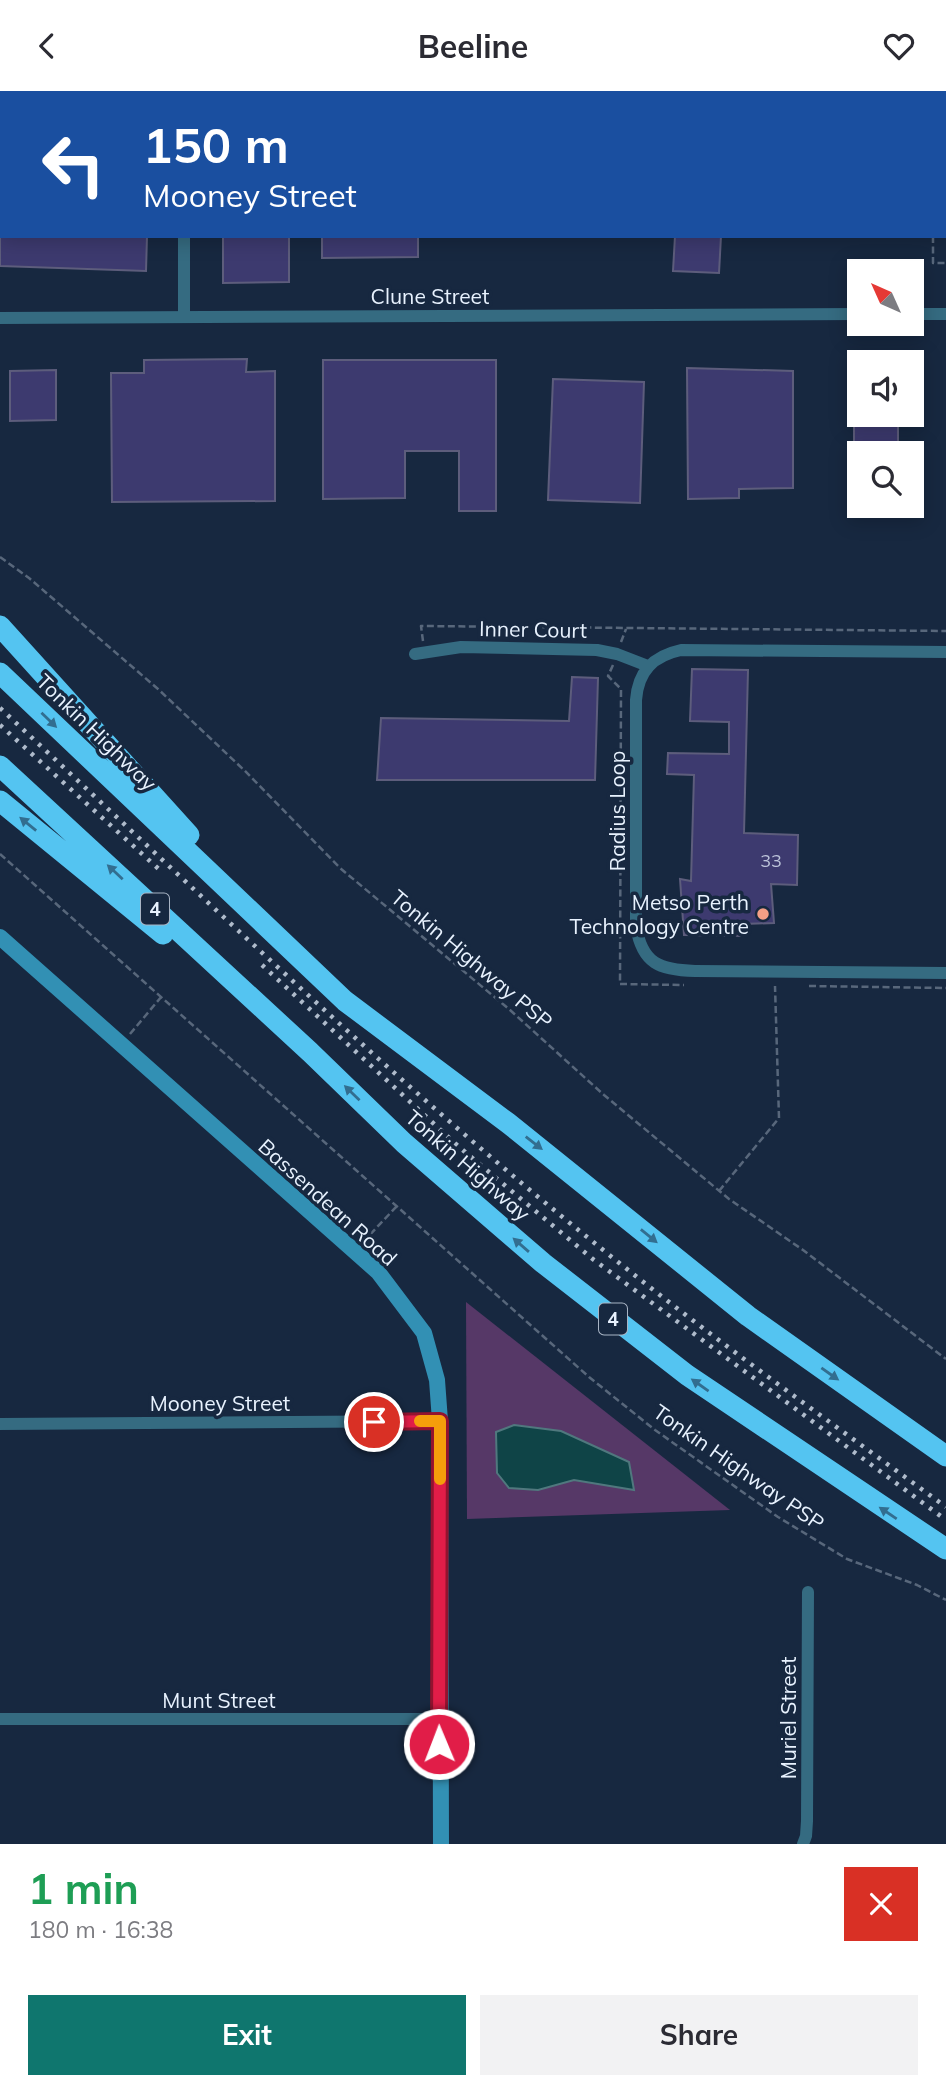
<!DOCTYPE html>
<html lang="en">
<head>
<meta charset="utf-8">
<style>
  body { margin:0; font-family:Mulish,sans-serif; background:#f2f2f3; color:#2b2b33; height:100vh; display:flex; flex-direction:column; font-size:26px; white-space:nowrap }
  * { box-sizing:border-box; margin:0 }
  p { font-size:23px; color:#7c7c81 }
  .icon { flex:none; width:38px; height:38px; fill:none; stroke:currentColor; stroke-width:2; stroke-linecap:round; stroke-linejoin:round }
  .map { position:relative; height:1753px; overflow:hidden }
  .sheet { display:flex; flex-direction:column; background:#fff; flex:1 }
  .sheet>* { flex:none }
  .top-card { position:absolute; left:0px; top:0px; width:947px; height:147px; box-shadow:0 4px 18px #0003; background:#1a4fa0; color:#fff; overflow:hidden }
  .needle { width:46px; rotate:315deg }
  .buttons { position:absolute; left:847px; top:168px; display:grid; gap:14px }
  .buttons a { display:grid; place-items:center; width:77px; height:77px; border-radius:0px; background:#fff; box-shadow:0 4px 18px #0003; font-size:35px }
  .pin { position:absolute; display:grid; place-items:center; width:60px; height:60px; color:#fff; margin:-30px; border:4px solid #fff; border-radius:50%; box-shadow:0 2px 7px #0007 }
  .me { position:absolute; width:77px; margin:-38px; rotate:359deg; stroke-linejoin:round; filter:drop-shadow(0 0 5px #0008) }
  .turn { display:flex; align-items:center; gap:24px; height:147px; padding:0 28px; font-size:32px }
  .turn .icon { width:91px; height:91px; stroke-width:2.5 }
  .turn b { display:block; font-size:49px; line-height:60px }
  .round { display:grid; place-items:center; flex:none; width:74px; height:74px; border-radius:0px; background:#f2f2f3 }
  .overview { display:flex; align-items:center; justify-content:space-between; height:119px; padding:0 28px }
  h1 { font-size:42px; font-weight:700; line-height:52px; color:#1e9e55 }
  .action { display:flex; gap:14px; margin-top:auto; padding:14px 28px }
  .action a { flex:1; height:80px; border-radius:0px; background:#0f766e; color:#fff; font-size:28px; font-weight:700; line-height:80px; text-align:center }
  .action a+a { background:#f2f2f3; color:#2b2b33 }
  header { display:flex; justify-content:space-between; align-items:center; height:91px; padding:0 28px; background:#fff; font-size:32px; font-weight:700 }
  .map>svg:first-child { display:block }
</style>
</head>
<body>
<header><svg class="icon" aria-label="back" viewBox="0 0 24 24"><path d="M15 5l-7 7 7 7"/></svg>Beeline<svg class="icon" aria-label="heart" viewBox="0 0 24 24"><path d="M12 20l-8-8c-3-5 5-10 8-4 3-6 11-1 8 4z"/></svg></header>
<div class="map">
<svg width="946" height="1753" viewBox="0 0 946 1753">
  <rect width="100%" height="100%" fill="#172840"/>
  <path fill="#563867" d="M 466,1211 L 730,1419 L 467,1428 Z"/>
  <path fill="#0f4447" stroke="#50787e" stroke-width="2" d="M 514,1334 L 561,1340 L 629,1371 L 634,1399 L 574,1389 L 538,1399 L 509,1397 L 497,1382 L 496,1341 Z"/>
  <path fill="#3d3a6f" stroke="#5d5d7c" stroke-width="2" d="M 0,145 L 147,145 L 146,180 L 0,175 Z
    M 223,145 L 289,145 L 289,191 L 223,192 Z
    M 322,145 L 418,145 L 418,166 L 322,167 Z
    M 675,145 L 721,145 L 719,182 L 673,180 Z
    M 247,268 L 246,281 L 275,280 L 275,410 L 112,411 L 111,282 L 144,282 L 144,269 Z
    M 323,269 L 496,269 L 496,420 L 459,420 L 459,360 L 405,360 L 405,407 L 323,408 Z
    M 687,277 L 793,280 L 793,397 L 739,398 L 739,407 L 688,408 Z
    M 56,279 L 56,329 L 10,330 L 10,280 Z
    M 553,288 L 644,291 L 640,412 L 548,409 Z
    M 854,324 L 898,324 L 898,362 L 854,362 Z
    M 692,578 L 748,579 L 744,742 L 798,744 L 797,794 L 771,793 L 774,832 L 743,833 L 743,845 L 684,844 L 680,788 L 691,790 L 694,684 L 667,683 L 668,662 L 729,663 L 729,631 L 690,630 Z
    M 572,586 L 598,587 L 595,689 L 377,689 L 381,627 L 569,630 Z"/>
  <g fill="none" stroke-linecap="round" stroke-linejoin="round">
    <path stroke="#58677b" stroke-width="2.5" stroke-dasharray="7 3.5" stroke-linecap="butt" d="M 933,2 L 933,0
      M 933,145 L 933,172 L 946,172
      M 0,466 L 29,487 L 158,598 L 244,679 L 340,777 L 510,919 L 604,1004 L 729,1108 L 803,1159 L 946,1268
      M 423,550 L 421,535 L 946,540
      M 621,551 L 626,538
      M 613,574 L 608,585 L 621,598 L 620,893 L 684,894
      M 0,763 L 589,1286 L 655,1339 L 778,1426 L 847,1468 L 917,1494 L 946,1509
      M 809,895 L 946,897
      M 130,943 L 162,905
      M 719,1100 L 779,1027 L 775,895
      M 363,1151 L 397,1115"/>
    <path stroke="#356b81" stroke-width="12" d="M 183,0 L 183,2
      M 184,145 L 184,225
      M 912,223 L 946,223
      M 0,227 L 859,223
      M 946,561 L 681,559 C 653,565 638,580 636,609 L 636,835 C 642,873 660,879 695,880 L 946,882
      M 415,563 L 461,556 L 597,559 L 617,563 L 648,575
      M 0,1333 L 440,1330
      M 0,1628 L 438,1628
      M 803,1753 L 806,1745 L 807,1730 L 808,1501"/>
    <path stroke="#3290b4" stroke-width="16" d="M 0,846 L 378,1181 L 424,1242 L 437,1289 L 440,1330 L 441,1753"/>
    <path stroke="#54c4f1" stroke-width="21" d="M 0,535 L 189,744
      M 0,582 L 345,910 L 508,1032 L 748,1225 L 946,1365
      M 0,675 L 310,961 L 404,1052 L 543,1172 L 687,1284 L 946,1458
      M 0,710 L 163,843"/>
    <path stroke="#afbbcb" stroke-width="4.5" stroke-dasharray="3.5 7" stroke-linecap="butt" d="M 0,617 C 196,799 389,987 597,1154 C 710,1246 829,1330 946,1416
      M 0,634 L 162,781
      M 262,874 L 459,1056 L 594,1169 L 946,1429"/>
  </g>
  <defs><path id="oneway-solid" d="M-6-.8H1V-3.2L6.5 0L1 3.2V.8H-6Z" transform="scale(1.75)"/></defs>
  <g fill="#326e90">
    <use href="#oneway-solid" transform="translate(49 629) rotate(44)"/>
    <use href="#oneway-solid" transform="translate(28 733) rotate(-141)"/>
    <use href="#oneway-solid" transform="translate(115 781) rotate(-137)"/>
    <use href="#oneway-solid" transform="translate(352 1002) rotate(-136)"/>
    <use href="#oneway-solid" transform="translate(534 1052) rotate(38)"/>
    <use href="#oneway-solid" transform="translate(649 1145) rotate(39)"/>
    <use href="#oneway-solid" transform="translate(521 1154) rotate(-139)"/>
    <use href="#oneway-solid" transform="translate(830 1283) rotate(35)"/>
    <use href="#oneway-solid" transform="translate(700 1294) rotate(-145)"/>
    <use href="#oneway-solid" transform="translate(888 1422) rotate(-146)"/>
  </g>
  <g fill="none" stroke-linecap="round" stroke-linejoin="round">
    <g stroke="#92132f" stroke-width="18">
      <path id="route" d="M 374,1331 L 440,1330 L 439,1653"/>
    </g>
    <use href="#route" stroke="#e11d48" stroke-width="12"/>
    <path stroke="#f59e0b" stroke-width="12" d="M 420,1330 L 440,1330 L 440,1388"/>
  </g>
  <circle fill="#f39f86" stroke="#172840" stroke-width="2.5" cx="763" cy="823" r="7"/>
  <g text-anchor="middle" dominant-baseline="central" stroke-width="7" stroke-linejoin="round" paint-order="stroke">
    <g font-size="18" fill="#bdc4da">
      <text x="771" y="769">33</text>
    </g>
    <g fill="#172840" stroke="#a9b5c5" stroke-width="2">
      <rect x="141" y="802.5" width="28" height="31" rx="5"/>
      <rect x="599" y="1212.5" width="28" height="31" rx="5"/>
    </g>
    <g font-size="19" font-weight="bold" fill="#e8f2fe">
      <text x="155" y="818">4</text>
      <text x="613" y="1228">4</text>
    </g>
    <g font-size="21" fill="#e8f2fe" stroke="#172840">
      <text x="430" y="205">Clune Street</text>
      <text transform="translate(533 538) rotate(1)">Inner Court</text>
      <text transform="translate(97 641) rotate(44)">Tonkin Highway</text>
      <text transform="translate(617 720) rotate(-90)">Radius Loop</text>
      <text transform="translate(472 868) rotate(40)">Tonkin Highway PSP</text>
      <text transform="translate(468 1074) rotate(41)">Tonkin Highway</text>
      <text transform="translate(328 1111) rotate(42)">Bassendean Road</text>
      <text x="220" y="1312">Mooney Street</text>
      <text transform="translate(739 1376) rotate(35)">Tonkin Highway PSP</text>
      <text x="219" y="1609">Munt Street</text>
      <text transform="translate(788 1627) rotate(-90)">Muriel Street</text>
    </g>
    <g font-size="21" fill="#e8f2fe" stroke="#172840" text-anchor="end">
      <text x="749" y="811">Metso Perth<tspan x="749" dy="24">Technology Centre</tspan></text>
    </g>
  </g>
</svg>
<div class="buttons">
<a><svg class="needle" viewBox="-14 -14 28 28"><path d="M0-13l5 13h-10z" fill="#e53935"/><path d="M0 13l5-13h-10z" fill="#7c7c81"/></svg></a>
<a><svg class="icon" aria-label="sound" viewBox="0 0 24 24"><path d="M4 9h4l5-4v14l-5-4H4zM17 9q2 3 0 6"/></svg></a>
<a><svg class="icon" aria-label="search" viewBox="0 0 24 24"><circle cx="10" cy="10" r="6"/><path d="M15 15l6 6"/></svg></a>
</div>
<div class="pin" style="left:374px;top:1331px;background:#d93025"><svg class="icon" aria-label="arrive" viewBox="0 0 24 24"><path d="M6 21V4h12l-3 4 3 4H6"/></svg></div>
<svg class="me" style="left:439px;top:1653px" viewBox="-20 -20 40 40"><circle r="17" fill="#e11d48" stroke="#fff" stroke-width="3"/><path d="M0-11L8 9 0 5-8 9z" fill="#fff"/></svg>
<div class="top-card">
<div class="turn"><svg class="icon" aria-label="left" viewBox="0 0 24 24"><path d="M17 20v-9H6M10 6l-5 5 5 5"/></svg><div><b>150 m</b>Mooney Street</div></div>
</div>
</div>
<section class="sheet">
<div class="overview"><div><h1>1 min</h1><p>180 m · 16:38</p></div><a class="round" style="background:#d93025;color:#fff"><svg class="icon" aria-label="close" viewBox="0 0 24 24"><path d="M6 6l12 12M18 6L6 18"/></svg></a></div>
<div class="action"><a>Exit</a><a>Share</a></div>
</section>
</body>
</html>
